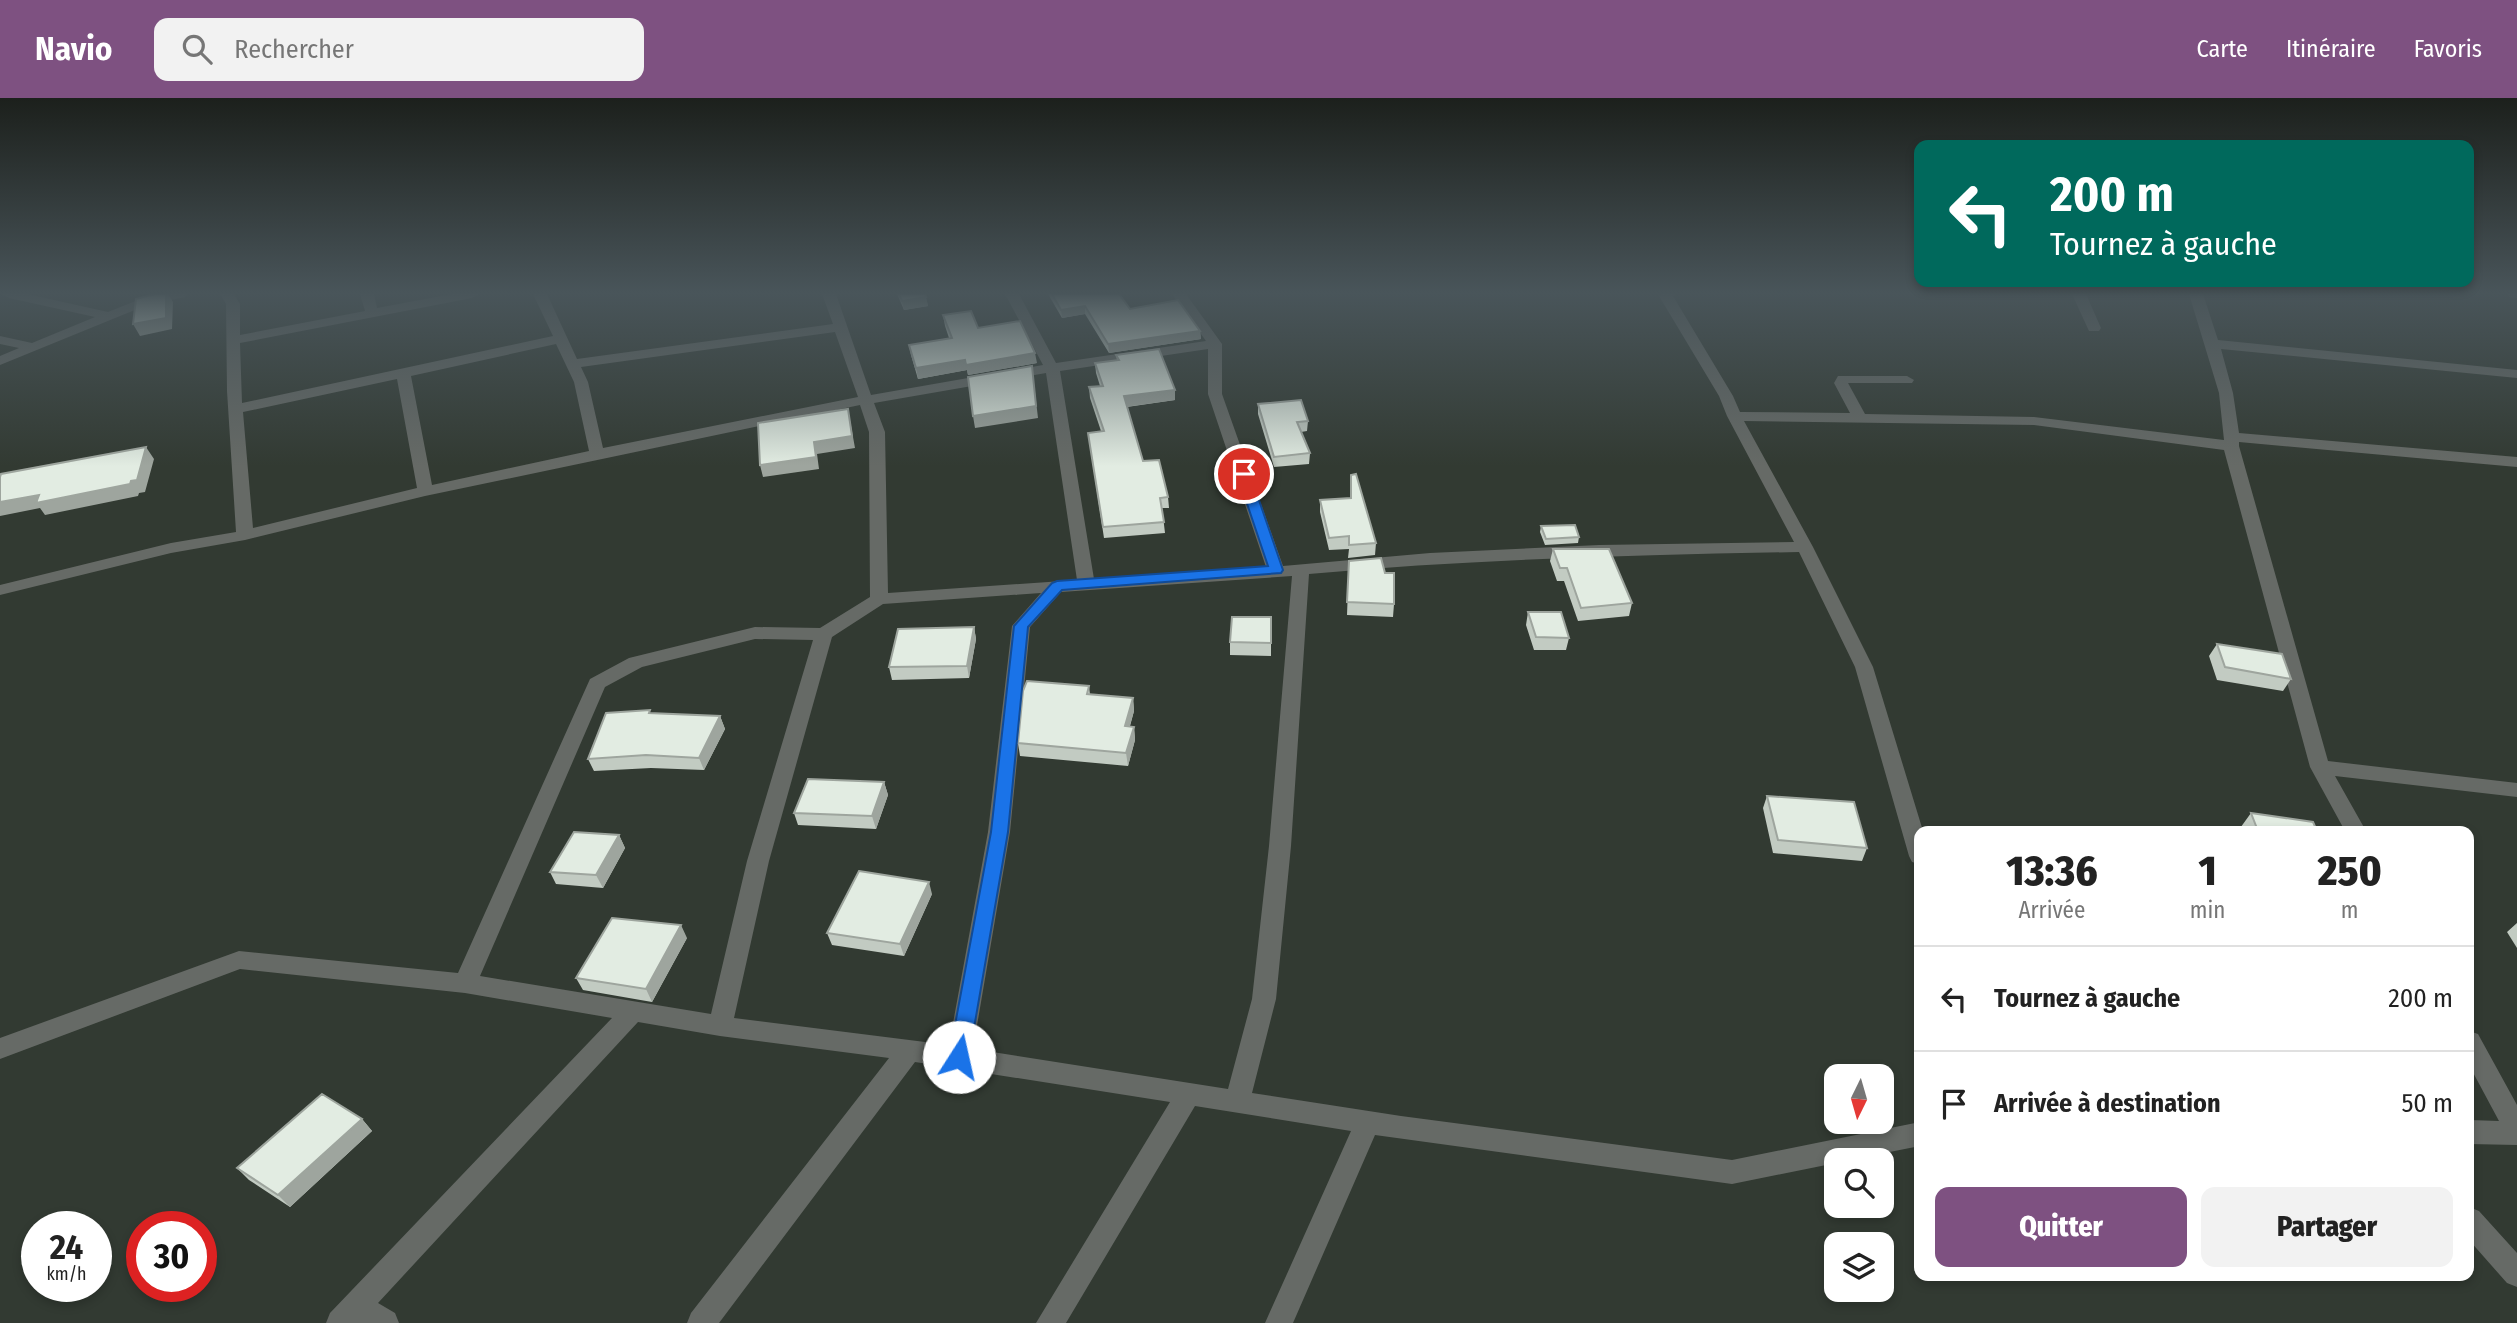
<!DOCTYPE html>
<html lang="fr">
<head>
<meta charset="utf-8">
<style>
  body { margin:0; font-family:"Fira Sans Condensed",sans-serif; background:#f2f2f2; color:#222; height:100vh; display:flex; flex-direction:column; font-size:26px; white-space:nowrap }
  * { box-sizing:border-box; margin:0 }
  p { font-size:23px; color:#767676 }
  .icon { flex:none; width:38px; height:38px; fill:none; stroke:currentColor; stroke-width:2; stroke-linecap:round; stroke-linejoin:round }
  .map { position:relative; flex:1; overflow:hidden }
  .details { position:absolute; left:1914px; top:728px; width:560px; height:455px; display:flex; flex-direction:column; background:#fff; border-radius:14px; box-shadow:0 4px 10px #0003 }
  .details>* { flex:none }
  .guide { position:absolute; left:1914px; top:42px; width:560px; height:147px; border-radius:14px; box-shadow:0 4px 10px #0003; background:#00695c; color:#fff; overflow:hidden }
  .needle { width:46px; rotate:185deg }
  .fabs { position:absolute; left:1824px; top:966px; display:grid; gap:14px }
  .fabs a { display:grid; place-items:center; width:70px; height:70px; border-radius:14px; background:#fff; box-shadow:0 4px 10px #0003; font-size:35px }
  .speed { position:absolute; left:21px; top:1113px; display:flex; gap:14px; font-size:35px; font-weight:700; text-align:center }
  .speed>* { display:grid; place-content:center; width:91px; height:91px; border-radius:50%; background:#fff; box-shadow:0 4px 10px #0003; line-height:1 }
  .speed small { font-size:18px; font-weight:400 }
  .speed .limit { border:10px solid #d22; background:#fff; color:#111 }
  .pin { position:absolute; display:grid; place-items:center; width:60px; height:60px; color:#fff; margin:-30px; border:4px solid #fff; border-radius:50%; box-shadow:0 2px 7px #0007 }
  .me { position:absolute; width:77px; margin:-38px; rotate:10deg; stroke-linejoin:round; filter:drop-shadow(0 0 5px #0008) }
  .turn { display:flex; align-items:center; gap:24px; height:147px; padding:0 21px; font-size:32px }
  .turn .icon { width:91px; height:91px; stroke-width:2.5 }
  .turn b { display:block; font-size:49px; line-height:60px }
  .eta { display:flex; justify-content:space-evenly; align-items:center; height:119px; text-align:center }
  .eta b { font-size:42px; font-weight:800; line-height:49px }
  .cta { display:flex; gap:14px; margin-top:auto; padding:14px 21px }
  .cta a { flex:1; height:80px; border-radius:14px; background:#7e5181; color:#fff; font-size:28px; font-weight:800; line-height:80px; text-align:center }
  .cta a+a { background:#f2f2f2; color:#222 }
  ul { padding:0; list-style:none }
  li { display:flex; align-items:center; gap:21px; height:105px; padding:0 21px; border-top:2px solid #e0e0e0 }
  li div { flex:1 }
  li b { display:block; font-size:26px }
  li em { font-style:normal }
  header { display:flex; align-items:center; gap:42px; box-sizing:border-box; height:98px; padding:0 35px; background:#7e5181; color:#fff }
  header strong { font-size:33px }
  nav { display:flex; gap:38px; margin-inline-start:auto; font-size:24px }
  .search { width:490px; height:63px; background:#f2f2f2; display:flex; align-items:center; gap:18px; box-sizing:border-box; padding:0 24px; border-radius:14px; color:#767676; font-size:26px }
  .map>svg:first-child { display:block }
</style>
</head>
<body>
<header>
<strong>Navio</strong>
<div class="search"><svg class="icon" aria-label="search" viewBox="0 0 24 24"><circle cx="10" cy="10" r="6"/><path d="M15 15l6 6"/></svg>Rechercher</div>
<nav><a>Carte</a><a>Itinéraire</a><a>Favoris</a></nav>
</header>
<div class="map">
<svg width="2517" height="1225" viewBox="0 0 2517 1225">
  <rect width="100%" height="100%" fill="#323a32"/>
  <g fill="none" stroke-linecap="round" stroke-linejoin="round">
    <path fill="#666a66" fill-rule="evenodd" d="M 2,196 L 27,196 L 108,214 L 143,200 L 162,196 L 187,196 L 185,199 L 147,207 L 0,267 L 0,258 L 19,250 L 0,246 L 0,238 L 32,245 L 95,219 L 9,200 Z
      M 220,196 L 234,196 L 240,206 L 240,237 L 365,213 L 360,196 L 374,196 L 377,210 L 452,196 L 479,196 L 472,200 L 240,245 L 242,305 L 553,238 L 533,196 L 547,196 L 577,261 L 833,226 L 822,196 L 836,196 L 871,297 L 1043,267 L 1005,196 L 1019,196 L 1056,265 L 1206,243 L 1172,196 L 1186,196 L 1222,246 L 1222,296 L 1283,468 L 1430,455 L 1599,447 L 1794,444 L 1727,318 L 1719,298 L 1659,198 L 1661,196 L 1675,196 L 1673,198 L 1733,298 L 1740,314 L 1850,315 L 1834,285 L 1838,278 L 1907,278 L 1914,282 L 1912,285 L 1848,285 L 1865,316 L 2034,319 L 2224,342 L 2219,295 L 2189,196 L 2203,196 L 2218,242 L 2517,272 L 2517,280 L 2221,251 L 2233,295 L 2239,335 L 2517,359 L 2517,369 L 2239,344 L 2239,348 L 2328,663 L 2517,685 L 2517,699 L 2335,678 L 2366,733 L 2345,733 L 2310,669 L 2224,352 L 2034,327 L 1744,323 L 1813,449 L 1873,569 L 1923,733 L 1920,733 L 1920,766 L 1912,764 L 1909,758 L 1855,569 L 1799,454 C 1635,457 1473,461 1309,476 L 1291,748 L 1276,901 L 1252,995 L 1401,1018 L 1732,1062 L 1920,1024 L 1920,1048 L 1849,1062 L 1836,1062 L 1836,1065 L 1732,1086 L 1375,1037 L 1293,1225 L 1265,1225 L 1351,1033 L 1195,1008 L 1066,1225 L 1036,1225 L 1170,1004 L 915,964 L 719,1225 L 687,1225 L 691,1215 L 889,960 L 720,938 L 638,924 L 378,1205 L 395,1215 L 399,1225 L 326,1225 L 330,1215 L 612,920 L 465,895 L 240,871 L 0,961 L 0,940 L 239,853 L 458,875 L 590,581 L 629,560 L 755,529 L 820,530 L 870,499 L 869,334 L 860,307 L 425,398 L 245,442 L 171,455 L 0,497 L 0,487 L 171,445 L 236,434 L 227,293 L 226,206 ZM 835,234 L 858,299 L 603,350 L 588,284 L 581,269 ZM 556,246 L 574,284 L 589,353 L 432,387 L 411,278 ZM 1208,251 L 1208,296 L 1266,469 L 1094,481 L 1060,273 ZM 1046,275 L 1077,482 L 888,495 L 885,334 L 874,305 ZM 397,281 L 417,390 L 253,430 L 243,314 ZM 1292,478 L 1269,748 L 1252,901 L 1228,991 L 973,951 L 1010,734 L 1030,529 L 1061,494 ZM 1041,495 L 1012,528 L 988,734 L 949,947 L 734,920 L 769,763 L 832,539 L 883,506 ZM 755,541 L 813,542 L 747,763 L 711,916 L 480,878 L 605,589 L 642,569 Z
      M 2072,196 L 2086,196 L 2101,230 L 2099,233 L 2089,233 Z
      M 2507,196 L 2517,196 L 2517,200 L 2509,199 Z
      M 2469,933 L 2478,936 L 2517,1007 L 2517,1047 L 2469,1046 L 2469,1022 L 2499,1023 L 2469,967 Z
      M 2469,1109 L 2479,1113 L 2517,1155 L 2517,1189 L 2507,1185 L 2469,1142 Z"/>
  </g>
  <path fill="#c2cbc2" d="M 897,196 L 925,196 L 928,208 L 904,212 Z
    M 1048,196 L 1119,196 L 1130,211 L 1200,233 L 1201,241 L 1109,255 L 1085,216 L 1062,220 Z
    M 943,217 L 978,230 L 1037,265 L 968,277 L 967,272 L 918,281 L 911,257 L 909,247 L 949,240 L 945,228 Z
    M 1116,257 L 1175,292 L 1175,302 L 1127,309 L 1143,363 L 1168,399 L 1169,410 L 1162,410 L 1165,435 L 1104,440 L 1088,335 L 1101,333 L 1090,300 L 1089,289 L 1100,288 L 1096,275 L 1095,265 L 1117,262 Z
    M 1258,306 L 1308,323 L 1307,333 L 1301,334 L 1310,355 L 1309,366 L 1274,369 L 1258,316 Z
    M 1320,402 L 1376,445 L 1375,457 L 1348,460 L 1349,451 L 1329,452 L 1320,414 Z
    M 1541,428 L 1579,439 L 1578,445 L 1545,447 L 1540,434 Z
    M 1553,451 L 1632,505 L 1629,518 L 1578,523 L 1564,483 L 1557,483 L 1550,463 Z
    M 1349,463 L 1394,506 L 1393,519 L 1347,517 Z
    M 1528,514 L 1569,540 L 1566,552 L 1534,552 L 1526,527 Z
    M 1271,519 L 1271,558 L 1230,557 L 1230,544 Z
    M 974,529 L 976,541 L 969,580 L 892,582 L 889,569 Z
    M 2217,546 L 2291,581 L 2283,593 L 2217,582 L 2209,558 Z
    M 1089,588 L 1090,597 L 1133,600 L 1134,613 L 1130,628 L 1134,629 L 1135,642 L 1128,668 L 1020,658 L 1018,645 Z
    M 651,615 L 720,618 L 725,631 L 704,672 L 651,670 L 594,673 L 588,661 Z
    M 884,684 L 888,697 L 876,731 L 798,727 L 794,715 Z
    M 1767,698 L 1867,750 L 1862,763 L 1773,755 L 1763,710 Z
    M 2251,715 L 2317,733 L 2238,733 Z
    M 619,737 L 625,750 L 603,790 L 556,786 L 550,774 Z
    M 932,796 L 904,858 L 832,847 L 827,835 Z
    M 2517,825 L 2517,850 L 2507,834 Z
    M 687,840 L 652,904 L 583,892 L 576,880 Z
    M 362,1021 L 372,1033 L 290,1109 L 249,1082 L 237,1070 Z"/>
  <path fill="#9ea59e" d="M 166,196 L 168,196 L 173,204 L 172,231 L 140,238 L 133,226 Z
    M 926,199 L 928,208 L 904,212 L 902,203 Z
    M 1085,208 L 1085,216 L 1062,220 L 1061,212 Z
    M 1200,233 L 1201,241 L 1109,255 L 1108,246 Z
    M 1035,255 L 1037,265 L 968,277 L 967,272 L 918,281 L 916,270 L 965,262 Z
    M 1032,268 L 1038,320 L 975,330 L 973,318 Z
    M 1175,292 L 1175,302 L 1125,309 L 1124,298 Z
    M 848,311 L 855,350 L 817,356 L 819,371 L 763,379 L 760,367 L 814,344 Z
    M 146,349 L 154,361 L 145,394 L 139,395 L 138,398 L 45,417 L 40,410 L 0,418 L 0,404 Z
    M 974,529 L 976,541 L 969,580 L 967,568 Z
    M 1133,600 L 1134,613 L 1126,641 L 1125,628 Z
    M 720,618 L 725,631 L 704,672 L 699,660 Z
    M 1134,629 L 1135,642 L 1128,668 L 1126,655 Z
    M 884,684 L 888,697 L 876,731 L 872,718 Z
    M 619,737 L 625,750 L 603,790 L 596,777 Z
    M 929,784 L 932,796 L 904,858 L 900,846 Z
    M 681,827 L 687,840 L 652,904 L 646,891 Z
    M 362,1021 L 372,1033 L 290,1109 L 278,1097 Z"/>
  <path fill="#e2ece2" stroke="#9ea59e" stroke-width="2" d="M 155,196 L 166,196 L 166,220 L 133,226 L 136,201 Z
    M 899,196 L 925,196 L 926,199 L 902,203 Z
    M 1052,196 L 1119,196 L 1130,211 L 1178,202 L 1200,233 L 1108,246 L 1085,208 L 1061,212 Z
    M 971,213 L 978,230 L 1020,223 L 1035,255 L 966,267 L 965,262 L 916,270 L 909,247 L 952,240 L 943,217 Z
    M 1159,251 L 1175,292 L 1124,298 L 1143,363 L 1159,362 L 1168,399 L 1160,400 L 1164,424 L 1103,429 L 1088,335 L 1104,333 L 1089,289 L 1103,288 L 1095,265 L 1119,262 L 1116,257 Z
    M 1032,268 L 1036,308 L 973,318 L 968,279 Z
    M 1301,302 L 1308,323 L 1297,324 L 1310,355 L 1274,359 L 1258,306 Z
    M 848,311 L 852,338 L 814,344 L 816,359 L 760,367 L 758,325 Z
    M 146,349 L 137,382 L 131,383 L 130,386 L 36,405 L 39,397 L 0,404 L 0,379 L 1,376 Z
    M 1356,376 L 1376,445 L 1349,447 L 1349,438 L 1329,440 L 1320,402 L 1351,400 L 1351,377 Z
    M 1575,427 L 1579,439 L 1546,441 L 1541,428 Z
    M 1553,451 L 1609,451 L 1632,505 L 1581,510 L 1567,470 L 1560,470 Z
    M 1381,460 L 1385,475 L 1394,475 L 1394,506 L 1347,504 L 1349,463 Z
    M 1528,514 L 1561,514 L 1569,540 L 1536,539 Z
    M 1232,519 L 1271,519 L 1271,545 L 1230,544 Z
    M 974,529 L 967,568 L 889,569 L 898,531 Z
    M 2217,546 L 2282,556 L 2291,581 L 2225,569 Z
    M 1027,583 L 1089,588 L 1087,596 L 1133,600 L 1125,628 L 1134,629 L 1126,655 L 1018,645 L 1023,593 Z
    M 650,612 L 649,615 L 720,618 L 699,660 L 646,657 L 588,661 L 606,615 Z
    M 808,681 L 884,684 L 872,718 L 794,715 Z
    M 1767,698 L 1854,704 L 1867,750 L 1778,742 Z
    M 2251,715 L 2313,724 L 2317,733 L 2258,733 Z
    M 574,734 L 619,737 L 596,777 L 550,774 Z
    M 859,773 L 929,784 L 900,846 L 827,835 Z
    M 612,820 L 681,827 L 646,891 L 576,880 Z
    M 322,996 L 362,1021 L 278,1097 L 237,1070 Z"/>
  <linearGradient id="sky" x2="0" y2="1"><stop stop-color="#1c201c"/><stop offset="0.53" stop-color="#49555a"/><stop offset="1" stop-color="#49555a" stop-opacity="0"/></linearGradient>
  <rect width="2517" height="368" fill="url(#sky)"/>
  <path fill="#1a73e8" stroke="#114b97" stroke-width="2" d="M 1244,372 L 1250,376 L 1283,472 L 1281,475 L 1062,492 L 1028,529 L 1008,734 L 969,959 L 966,965 L 959,968 L 952,965 L 949,959 L 991,734 L 1014,528 L 1052,485 L 1057,483 L 1268,468 L 1237,376 Z"/>
</svg>
<div class="fabs">
<a><svg class="needle" viewBox="-14 -14 28 28"><path d="M0-13l5 13h-10z" fill="#e53935"/><path d="M0 13l5-13h-10z" fill="#767676"/></svg></a>
<a><svg class="icon" aria-label="search" viewBox="0 0 24 24"><circle cx="10" cy="10" r="6"/><path d="M15 15l6 6"/></svg></a>
<a><svg class="icon" aria-label="layers" viewBox="0 0 24 24"><path d="M12 4l9 5-9 5-9-5zM3 14l9 5 9-5"/></svg></a>
</div>
<div class="speed"><div>24<small>km/h</small></div><div class="limit">30</div></div>
<div class="pin" style="left:1244px;top:376px;background:#d93025"><svg class="icon" aria-label="arrive" viewBox="0 0 24 24"><path d="M6 21V4h12l-3 4 3 4H6"/></svg></div>
<svg class="me" style="left:959px;top:959px" viewBox="-20 -20 40 40"><circle r="19" fill="#fff"/><path d="M0-13L10 11 0 6-10 11z" fill="#1a73e8"/></svg>
<div class="guide">
<div class="turn"><svg class="icon" aria-label="left" viewBox="0 0 24 24"><path d="M17 20v-9H6M10 6l-5 5 5 5"/></svg><div><b>200 m</b>Tournez à gauche</div></div>
</div>
<section class="details">
<div class="eta">
<div><b>13:36</b><p>Arrivée</p></div>
<div><b>1</b><p>min</p></div>
<div><b>250</b><p>m</p></div>
</div>
<ul>
<li><svg class="icon" aria-label="left" viewBox="0 0 24 24"><path d="M17 20v-9H6M10 6l-5 5 5 5"/></svg><div><b>Tournez à gauche</b></div><em>200 m</em></li>
<li><svg class="icon" aria-label="arrive" viewBox="0 0 24 24"><path d="M6 21V4h12l-3 4 3 4H6"/></svg><div><b>Arrivée à destination</b></div><em>50 m</em></li>
</ul>
<div class="cta"><a>Quitter</a><a>Partager</a></div>
</section>
</div>
</body>
</html>
